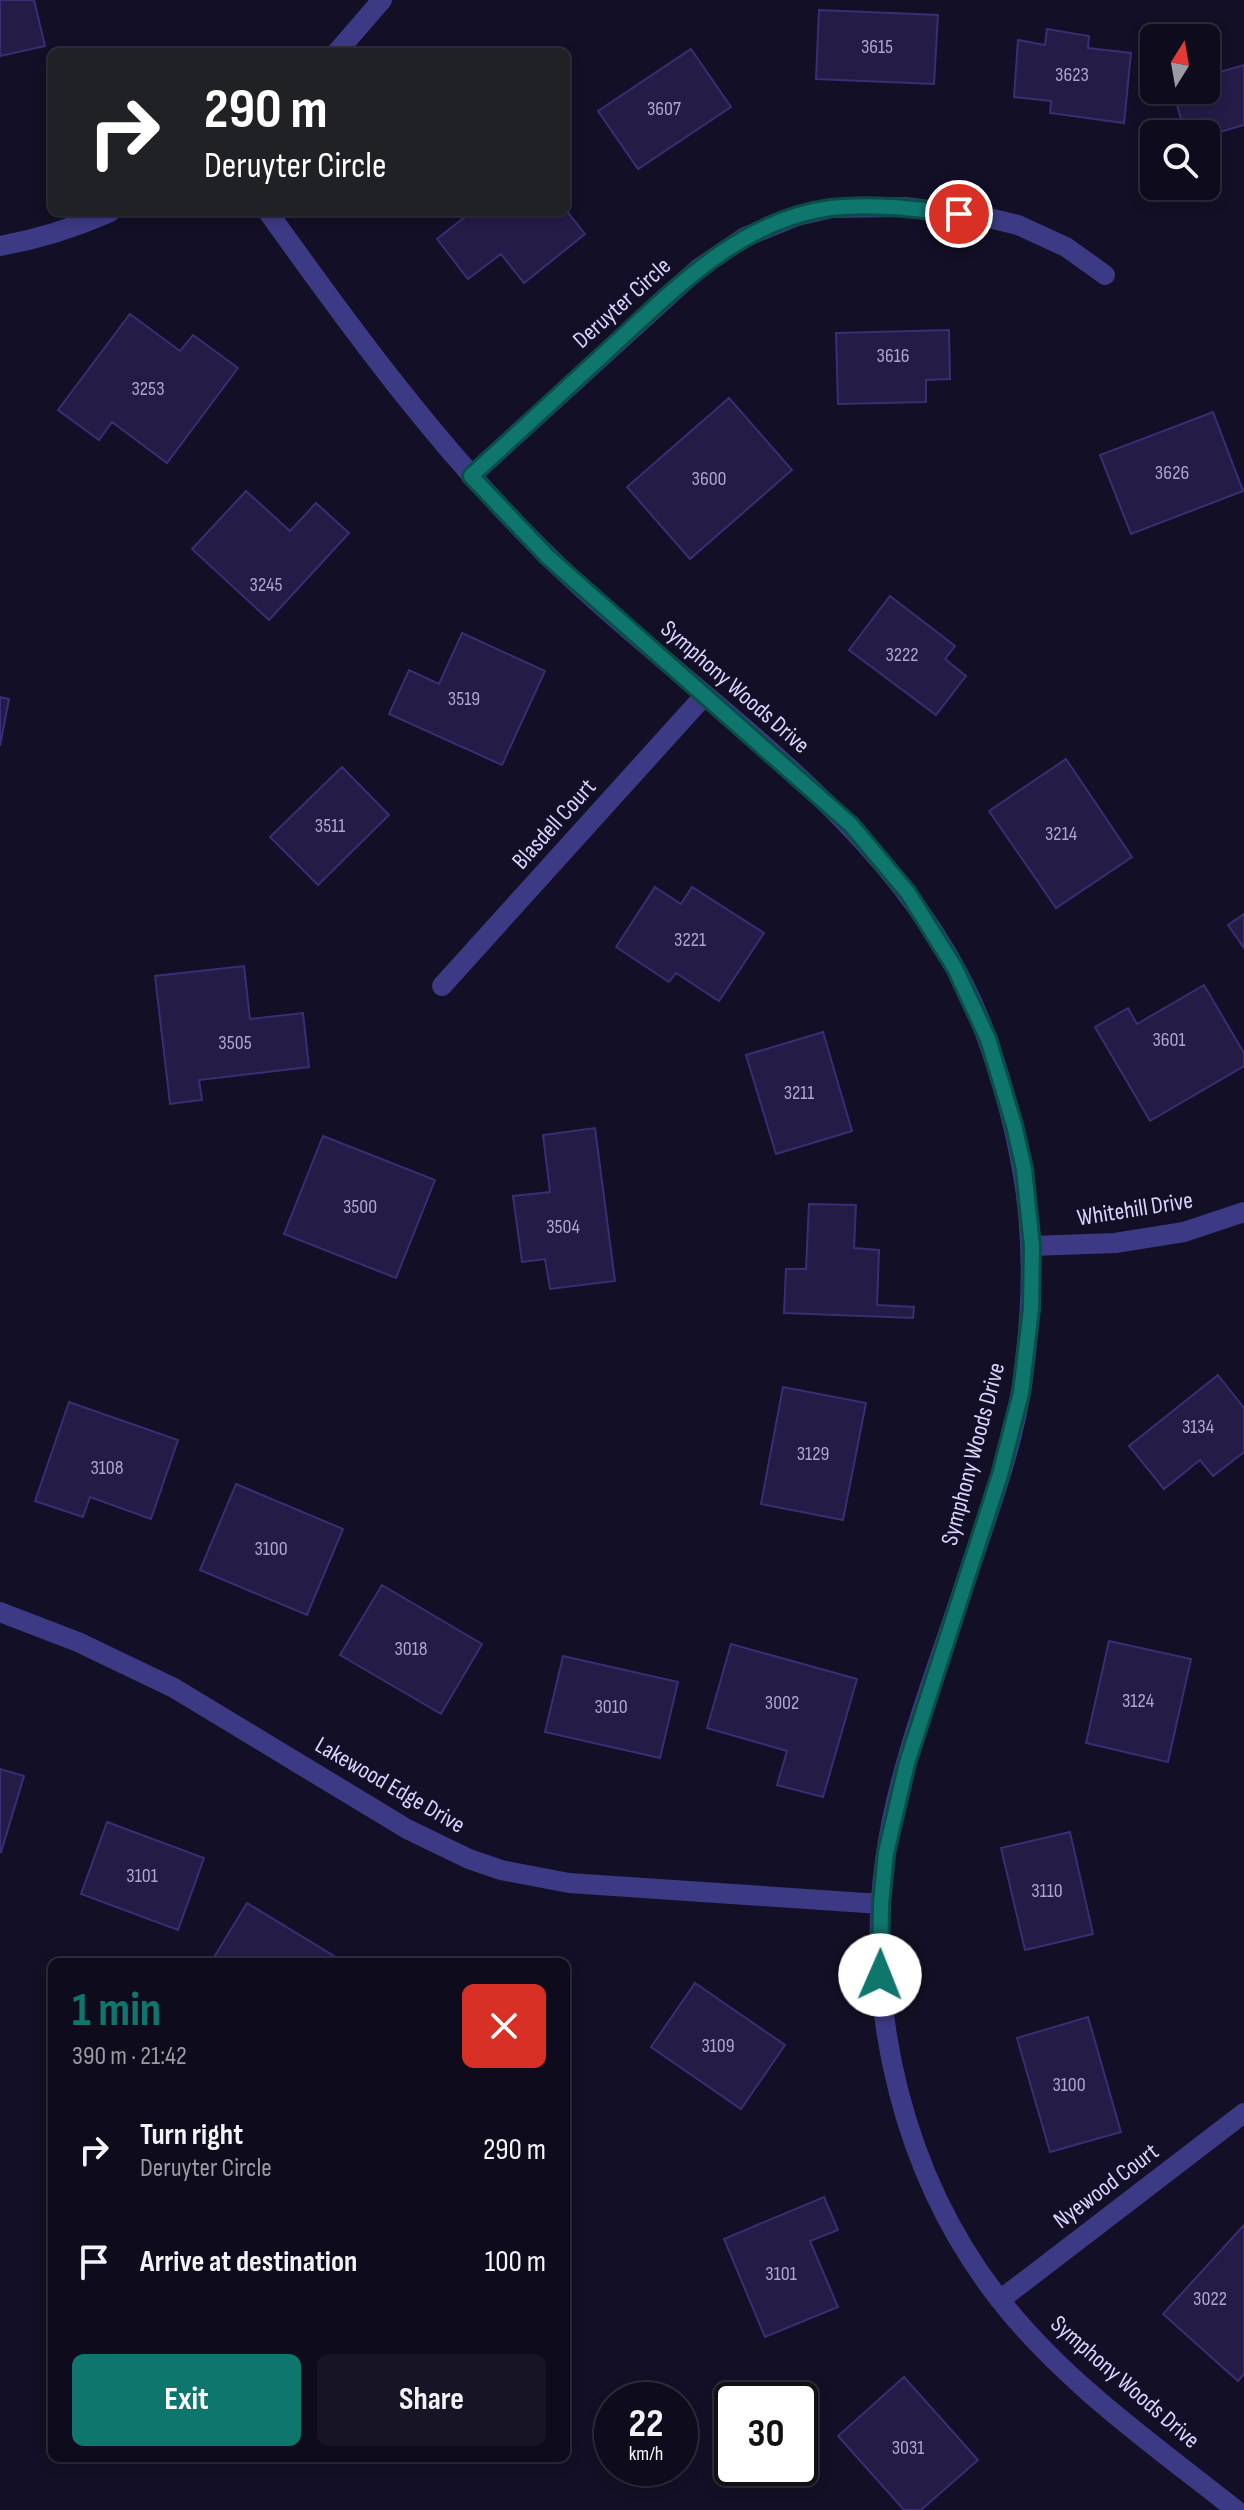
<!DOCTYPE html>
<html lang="en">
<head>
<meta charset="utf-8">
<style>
  body { margin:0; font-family:"Sofia Sans Condensed",sans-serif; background:#171425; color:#f1f3f6; height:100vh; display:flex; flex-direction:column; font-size:30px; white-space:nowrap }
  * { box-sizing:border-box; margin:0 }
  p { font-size:26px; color:#9b9ba3 }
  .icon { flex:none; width:44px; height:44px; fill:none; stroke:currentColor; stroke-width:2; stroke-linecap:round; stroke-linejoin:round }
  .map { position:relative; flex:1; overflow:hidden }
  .drawer { position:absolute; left:48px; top:1958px; width:522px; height:504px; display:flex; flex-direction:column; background:#0e0b1c; border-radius:12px; box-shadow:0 4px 12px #0003,0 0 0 2px #2e2b3b }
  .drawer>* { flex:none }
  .banner { position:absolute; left:48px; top:48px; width:522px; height:168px; border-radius:12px; box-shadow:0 4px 12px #0003,0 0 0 2px #2e2b3b; background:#202124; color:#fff; overflow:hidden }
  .needle { width:52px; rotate:11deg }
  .controls { position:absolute; left:1140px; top:24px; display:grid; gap:16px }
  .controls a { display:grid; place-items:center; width:80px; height:80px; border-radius:12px; background:#0e0b1c; box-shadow:0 4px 12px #0003,0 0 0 2px #2e2b3b; font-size:40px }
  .speed { position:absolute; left:594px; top:2382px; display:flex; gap:16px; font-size:40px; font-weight:700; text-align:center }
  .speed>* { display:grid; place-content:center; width:104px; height:104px; border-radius:50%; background:#0e0b1c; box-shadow:0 4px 12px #0003,0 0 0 2px #2e2b3b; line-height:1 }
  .speed small { font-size:20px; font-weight:400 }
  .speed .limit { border:4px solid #111; border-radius:12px; background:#fff; color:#111 }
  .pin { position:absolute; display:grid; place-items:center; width:68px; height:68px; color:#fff; margin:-34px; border:4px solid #fff; border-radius:50%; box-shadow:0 2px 8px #0007 }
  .me { position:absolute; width:88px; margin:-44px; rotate:1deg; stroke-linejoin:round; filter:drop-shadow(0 0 6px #0008) }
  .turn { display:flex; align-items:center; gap:28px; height:168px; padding:0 24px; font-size:36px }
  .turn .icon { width:104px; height:104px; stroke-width:2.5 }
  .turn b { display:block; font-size:56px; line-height:68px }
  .round { display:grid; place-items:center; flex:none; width:84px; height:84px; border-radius:12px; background:#171425 }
  .overview { display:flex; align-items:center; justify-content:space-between; height:136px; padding:0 24px }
  h1 { font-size:48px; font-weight:700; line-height:60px; color:#0f766e }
  .button { display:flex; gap:16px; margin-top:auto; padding:16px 24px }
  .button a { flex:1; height:92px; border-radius:12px; background:#0f766e; color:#fff; font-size:32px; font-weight:700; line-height:92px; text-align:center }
  .button a+a { background:#171425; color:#f1f3f6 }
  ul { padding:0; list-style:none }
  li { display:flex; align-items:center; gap:24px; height:112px; padding:0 24px }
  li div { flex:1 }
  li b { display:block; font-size:30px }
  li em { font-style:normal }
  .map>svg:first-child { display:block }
</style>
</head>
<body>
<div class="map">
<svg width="1244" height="2510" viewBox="0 0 1244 2510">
  <rect width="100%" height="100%" fill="#130f26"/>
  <path fill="#241b47" stroke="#3b2d73" stroke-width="2" d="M 0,0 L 34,0 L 45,46 L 0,56 Z
    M 819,10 L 938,15 L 934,84 L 816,79 Z
    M 1047,29 L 1089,36 L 1088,48 L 1131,53 L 1124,123 L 1050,113 L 1051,101 L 1014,97 L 1018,40 L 1045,45 Z
    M 691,49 L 731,107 L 638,169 L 598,111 Z
    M 1244,65 L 1244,125 L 1206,136 L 1185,134 L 1173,90 L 1206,90 L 1206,76 Z
    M 566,210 L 585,234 L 524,283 L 501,254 L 468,279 L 437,239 L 471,212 L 526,213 Z
    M 130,314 L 180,351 L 193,335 L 238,368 L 167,463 L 112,422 L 99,440 L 58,410 Z
    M 949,330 L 950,379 L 926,380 L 926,402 L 838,404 L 836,333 Z
    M 729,398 L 792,470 L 690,559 L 627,487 Z
    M 1213,412 L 1243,491 L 1131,534 L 1100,455 Z
    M 246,491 L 290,531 L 316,503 L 349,533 L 269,620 L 192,549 Z
    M 890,596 L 955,646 L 945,659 L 966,676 L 936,715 L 849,650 Z
    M 462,633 L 545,671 L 502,765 L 389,714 L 409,670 L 439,684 Z
    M 0,697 L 9,699 L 0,746 Z
    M 1066,759 L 1132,857 L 1056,908 L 989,811 Z
    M 342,767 L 389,815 L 318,885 L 270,837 Z
    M 655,887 L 681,904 L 692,887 L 764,933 L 719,1001 L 676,973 L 669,982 L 616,947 Z
    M 1244,914 L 1244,948 L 1228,925 Z
    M 244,966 L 250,1019 L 303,1013 L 309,1067 L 199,1080 L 202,1100 L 170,1104 L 155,976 Z
    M 1204,985 L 1244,1053 L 1244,1066 L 1150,1121 L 1095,1027 L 1128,1008 L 1137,1024 Z
    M 823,1032 L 852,1131 L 776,1154 L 746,1055 Z
    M 595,1128 L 615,1281 L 550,1289 L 545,1259 L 522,1262 L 513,1196 L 550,1192 L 543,1135 Z
    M 323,1136 L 435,1180 L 396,1278 L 284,1234 Z
    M 809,1204 L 856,1205 L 854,1248 L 879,1250 L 877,1305 L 914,1307 L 913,1318 L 784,1313 L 786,1269 L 806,1269 Z
    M 1218,1375 L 1244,1408 L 1244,1452 L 1213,1476 L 1200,1460 L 1164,1489 L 1129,1446 Z
    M 783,1387 L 866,1403 L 843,1520 L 761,1504 Z
    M 69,1402 L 178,1440 L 151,1519 L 90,1497 L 83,1517 L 35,1501 Z
    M 236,1484 L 343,1529 L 307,1615 L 200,1570 Z
    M 382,1585 L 482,1644 L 441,1714 L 340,1655 Z
    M 1109,1641 L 1191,1659 L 1168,1762 L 1086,1743 Z
    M 731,1644 L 857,1679 L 823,1797 L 777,1785 L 787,1751 L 707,1728 Z
    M 563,1656 L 678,1682 L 660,1758 L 545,1732 Z
    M 0,1769 L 24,1776 L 1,1852 L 0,1852 Z
    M 107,1822 L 204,1858 L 178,1930 L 81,1894 Z
    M 1070,1832 L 1093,1934 L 1025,1950 L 1001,1848 Z
    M 247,1903 L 339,1959 L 337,1962 L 211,1962 Z
    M 695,1983 L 785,2045 L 741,2109 L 651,2047 Z
    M 1088,2017 L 1121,2132 L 1050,2152 L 1017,2038 Z
    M 824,2197 L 838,2230 L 810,2241 L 838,2307 L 765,2337 L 724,2239 Z
    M 1244,2225 L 1244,2374 L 1238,2381 L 1163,2314 Z
    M 904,2377 L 978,2460 L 921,2510 L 904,2510 L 838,2436 Z"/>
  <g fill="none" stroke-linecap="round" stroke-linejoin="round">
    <path stroke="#3d3a85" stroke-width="20" d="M 337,52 L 382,0
      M 268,212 C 353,331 440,450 545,553 C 699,706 918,831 990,1047 C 1031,1167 1040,1260 1022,1385 C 1012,1452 986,1518 965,1583 C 936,1673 898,1766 885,1860 C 864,2013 904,2178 1000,2300 C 1065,2383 1154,2445 1236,2510
      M 0,246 C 39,239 74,228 110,212
      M 471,476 L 699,268 L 745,237 L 797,216 L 832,208 L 905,207 L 985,217 L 1018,225 L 1066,247 L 1105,275
      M 442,986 L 704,696
      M 1032,1246 L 1115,1243 L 1184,1232 L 1244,1212
      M 0,1612 L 78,1642 L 174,1688 L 407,1829 L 469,1859 L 501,1870 L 569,1883 L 881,1904
      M 1000,2300 L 1244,2113"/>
  </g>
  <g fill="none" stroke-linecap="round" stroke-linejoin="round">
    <g stroke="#0a4d48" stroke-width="20">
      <path id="route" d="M 880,1975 L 881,1904 L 886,1853 L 907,1763 L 1000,1475 L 1021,1393 L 1031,1309 L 1032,1246 L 1024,1169 L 1014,1125 L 988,1039 L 955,968 L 908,893 L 851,825 L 548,557 L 471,476 C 516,435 560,394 605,353 C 671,293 738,220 831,208 C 873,203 917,209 959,214"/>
    </g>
    <use href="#route" stroke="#0f766e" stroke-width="14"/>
  </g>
  <g text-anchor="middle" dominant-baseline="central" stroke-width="6" stroke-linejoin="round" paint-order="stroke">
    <g font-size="20" fill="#aca6d1">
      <text x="877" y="47">3615</text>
      <text x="1072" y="75">3623</text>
      <text x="664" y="109">3607</text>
      <text x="893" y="356">3616</text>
      <text x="148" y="389">3253</text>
      <text x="1172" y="473">3626</text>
      <text x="709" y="479">3600</text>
      <text x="266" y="585">3245</text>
      <text x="902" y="655">3222</text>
      <text x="464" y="699">3519</text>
      <text x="330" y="826">3511</text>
      <text x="1061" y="834">3214</text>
      <text x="690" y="940">3221</text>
      <text x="1169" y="1040">3601</text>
      <text x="235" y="1043">3505</text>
      <text x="799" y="1093">3211</text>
      <text x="360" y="1207">3500</text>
      <text x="563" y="1227">3504</text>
      <text x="1198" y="1427">3134</text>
      <text x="813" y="1454">3129</text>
      <text x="107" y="1468">3108</text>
      <text x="271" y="1549">3100</text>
      <text x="411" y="1649">3018</text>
      <text x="1138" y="1701">3124</text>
      <text x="782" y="1703">3002</text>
      <text x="611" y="1707">3010</text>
      <text x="142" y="1876">3101</text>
      <text x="1047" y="1891">3110</text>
      <text x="718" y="2046">3109</text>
      <text x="1069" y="2085">3100</text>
      <text x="781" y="2274">3101</text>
      <text x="1210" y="2299">3022</text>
      <text x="908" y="2448">3031</text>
    </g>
    <g font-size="24" fill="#d9d4ff" stroke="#130f26">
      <text transform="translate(622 303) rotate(-42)">Deruyter Circle</text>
      <text transform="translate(735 687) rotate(41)">Symphony Woods Drive</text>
      <text transform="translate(554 824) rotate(-48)">Blasdell Court</text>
      <text transform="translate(1135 1209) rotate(-9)">Whitehill Drive</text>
      <text transform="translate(973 1454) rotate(-75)">Symphony Woods Drive</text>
      <text transform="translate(390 1785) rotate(30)">Lakewood Edge Drive</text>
      <text transform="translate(1106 2186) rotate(-37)">Nyewood Court</text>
      <text transform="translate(1125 2382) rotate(41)">Symphony Woods Drive</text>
    </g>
  </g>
</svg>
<div class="controls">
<a><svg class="needle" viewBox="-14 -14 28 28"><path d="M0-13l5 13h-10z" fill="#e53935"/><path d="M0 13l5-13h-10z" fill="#9b9ba3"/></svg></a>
<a><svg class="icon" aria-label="search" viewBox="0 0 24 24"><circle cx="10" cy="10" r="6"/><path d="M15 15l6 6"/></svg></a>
</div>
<div class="speed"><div>22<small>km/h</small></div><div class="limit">30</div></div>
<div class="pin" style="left:959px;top:214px;background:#d93025"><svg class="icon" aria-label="arrive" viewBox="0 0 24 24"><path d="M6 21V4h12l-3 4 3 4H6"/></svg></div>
<svg class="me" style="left:880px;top:1975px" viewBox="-20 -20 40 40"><circle r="19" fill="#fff"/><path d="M0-13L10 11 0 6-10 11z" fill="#0f766e"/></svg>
<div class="banner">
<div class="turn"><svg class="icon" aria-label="right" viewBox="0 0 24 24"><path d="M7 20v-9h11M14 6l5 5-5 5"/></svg><div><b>290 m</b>Deruyter Circle</div></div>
</div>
<section class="drawer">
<div class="overview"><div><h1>1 min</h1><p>390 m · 21:42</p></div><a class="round" style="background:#d93025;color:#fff"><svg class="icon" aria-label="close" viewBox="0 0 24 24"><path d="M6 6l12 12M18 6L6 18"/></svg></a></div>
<ul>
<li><svg class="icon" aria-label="right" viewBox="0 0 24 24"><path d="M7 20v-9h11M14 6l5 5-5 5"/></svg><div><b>Turn right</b><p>Deruyter Circle</p></div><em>290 m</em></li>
<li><svg class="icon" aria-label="arrive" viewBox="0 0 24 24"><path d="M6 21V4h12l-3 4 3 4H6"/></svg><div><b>Arrive at destination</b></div><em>100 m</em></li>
</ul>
<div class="button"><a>Exit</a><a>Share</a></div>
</section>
</div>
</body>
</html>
